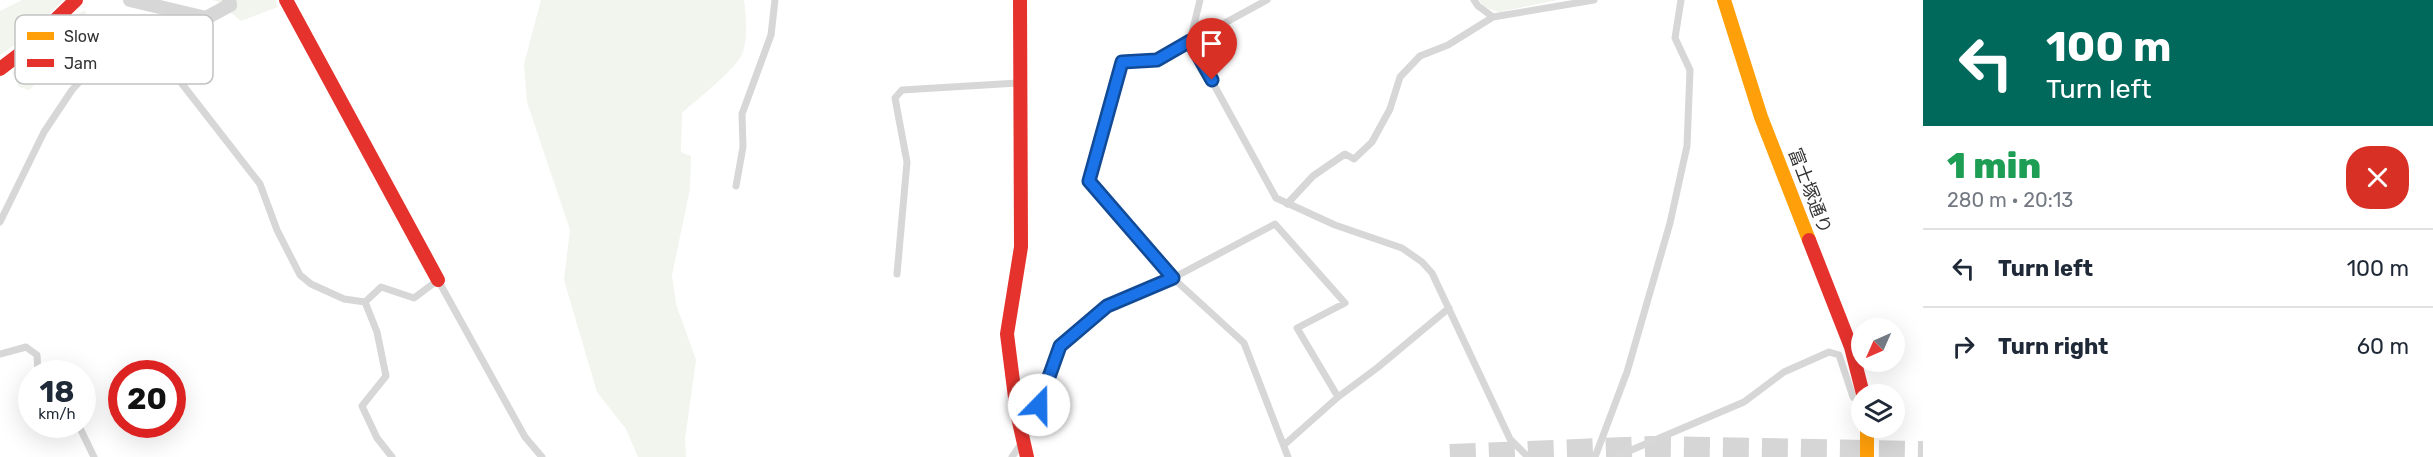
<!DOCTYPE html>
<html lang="en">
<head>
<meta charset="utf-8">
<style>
  body { margin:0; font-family:Rubik,"Noto Sans JP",sans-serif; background:#f2f2f3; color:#1f2937; height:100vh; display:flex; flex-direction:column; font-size:22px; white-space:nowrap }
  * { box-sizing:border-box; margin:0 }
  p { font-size:20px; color:#747a83 }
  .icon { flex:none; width:33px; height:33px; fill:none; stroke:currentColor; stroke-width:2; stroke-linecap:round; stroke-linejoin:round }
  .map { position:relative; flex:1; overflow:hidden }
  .panel { display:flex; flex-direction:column; background:#fff; width:510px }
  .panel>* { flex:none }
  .banner { background:#00695c; color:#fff; overflow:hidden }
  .needle { width:39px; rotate:225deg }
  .fabs { position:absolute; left:1851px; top:318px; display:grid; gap:12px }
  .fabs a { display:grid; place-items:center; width:54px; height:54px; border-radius:50%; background:#fff; box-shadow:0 6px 24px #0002; font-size:30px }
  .speed { position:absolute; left:18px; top:360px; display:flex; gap:12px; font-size:30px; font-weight:700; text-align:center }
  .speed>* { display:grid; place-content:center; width:78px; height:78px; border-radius:50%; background:#fff; box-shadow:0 6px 24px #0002; line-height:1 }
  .speed small { font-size:15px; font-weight:400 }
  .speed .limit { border:9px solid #d22; background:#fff; color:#111 }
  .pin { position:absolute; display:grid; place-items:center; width:51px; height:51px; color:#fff; margin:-62px -26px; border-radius:50% 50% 50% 0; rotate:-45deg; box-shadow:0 0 6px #0007 }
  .pin .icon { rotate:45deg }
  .me { position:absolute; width:66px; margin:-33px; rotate:22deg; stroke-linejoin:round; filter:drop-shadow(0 0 4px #0008) }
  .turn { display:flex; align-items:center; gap:21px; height:126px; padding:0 24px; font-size:27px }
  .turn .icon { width:78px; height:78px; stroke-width:2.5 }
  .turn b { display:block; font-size:42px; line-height:51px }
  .round { display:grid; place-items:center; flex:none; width:63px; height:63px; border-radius:24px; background:#f2f2f3 }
  .head { display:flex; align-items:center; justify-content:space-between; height:102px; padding:0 24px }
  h1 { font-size:36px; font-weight:800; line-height:45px; color:#1e9e55 }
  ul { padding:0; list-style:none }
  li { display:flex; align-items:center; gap:18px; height:78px; padding:0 24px; border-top:2px solid #e0e1e3 }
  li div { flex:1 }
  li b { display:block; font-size:22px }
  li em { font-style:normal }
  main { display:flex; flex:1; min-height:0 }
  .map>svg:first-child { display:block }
</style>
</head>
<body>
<main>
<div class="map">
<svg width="1923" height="457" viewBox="0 0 1923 457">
  <rect width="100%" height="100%" fill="#fff"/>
  <path fill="#f1f5ed" d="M 22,0 L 64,0 L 16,44 L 0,55 L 0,11 Z
    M 212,0 L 275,0 L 278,7 L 241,21 L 217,1 Z
    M 541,0 L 744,0 C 746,17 748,36 743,52 C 738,68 695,101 682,113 L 681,152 L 691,156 L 690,189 L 672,275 L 676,304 L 696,360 L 685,439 L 686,457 L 638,457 L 626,429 L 597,392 L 564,280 L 570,230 L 527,102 L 524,64 Z
    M 1479,0 L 1557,0 L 1499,12 L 1484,7 Z
    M 84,10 L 95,25 L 29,90 L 19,87 L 12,72 L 40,41 Z"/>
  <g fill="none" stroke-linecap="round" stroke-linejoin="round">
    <path stroke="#d6d6d6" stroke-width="26" stroke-dasharray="26 13" stroke-linecap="butt" d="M 1450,457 L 1652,449 L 1923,454"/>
    <path stroke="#d7d7d7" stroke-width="7" d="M 1200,0 L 1190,41 L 1276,198 L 1335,225 L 1402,248 L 1422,262 L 1432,273 L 1510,439 L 1528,457
      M 1267,0 L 1157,60 L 1122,62 L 1089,181 L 1173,278 L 1275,224 L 1345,303 L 1297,328 L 1338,397 L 1377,368 L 1449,308
      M 1474,0 L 1478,6 L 1493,17
      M 736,186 L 743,147 L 742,114 L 771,35 L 775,0
      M 1287,204 L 1313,176 L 1345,154 L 1354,159 L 1372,142 L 1390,109 L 1400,77 L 1420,56 L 1448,45 L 1493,17 L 1594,0
      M 0,222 L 44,132 L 72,90 L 94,66 L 120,58 L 143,55 L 157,61 L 179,80 L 260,184 L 277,230 L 300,275 L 311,284 L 344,299 L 365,302
      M 897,274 L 907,162 L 895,98 L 902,90 L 1018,83
      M 365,302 L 381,287 L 414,298 L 438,280 L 525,437 L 542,457
      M 365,302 L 377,332 L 386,376 L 362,406 L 377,438 L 392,457
      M 0,354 L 26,347 L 37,355 L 38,374
      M 78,424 L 94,457
      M 1027,431 L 1046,388 L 1060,346 L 1107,306 L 1173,278 L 1244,343 L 1288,457
      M 1284,445 L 1338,397
      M 1012,457 L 1021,444
      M 1595,457 L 1627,372 L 1670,223 L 1687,146 L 1690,70 L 1675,38 L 1681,0
      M 1615,457 L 1744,402 L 1784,372 L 1829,352 L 1839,355 L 1853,397 L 1859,401"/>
    <path stroke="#d7d7d7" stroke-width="14" d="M 130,0 L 206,18 L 230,5 L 229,0"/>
    <path stroke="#ff9f0a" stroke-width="14" d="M 1724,0 L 1761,117 L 1809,240
      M 1867,428 L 1867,457"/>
    <path stroke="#e5322d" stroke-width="14" d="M 286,0 L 438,280
      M 1020,0 L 1021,247 L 1007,334 L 1017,413 L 1027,457
      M 0,69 L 21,53 L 76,0
      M 1809,240 L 1851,347 L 1863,394"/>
  </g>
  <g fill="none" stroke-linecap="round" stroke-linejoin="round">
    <g stroke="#114b97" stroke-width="15">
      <path id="route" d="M 1039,405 L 1060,346 L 1107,306 L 1173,278 L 1089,181 L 1122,62 L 1157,60 L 1190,41 L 1212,80"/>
    </g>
    <use href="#route" stroke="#1a73e8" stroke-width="10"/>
  </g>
  <g text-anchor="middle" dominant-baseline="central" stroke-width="6" stroke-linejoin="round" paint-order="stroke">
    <g font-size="18" fill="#333" stroke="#fff">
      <text transform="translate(1810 191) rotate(69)">富士塚通り</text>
    </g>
  </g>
  <rect x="15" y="15" width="198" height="69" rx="9" fill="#fff" stroke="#c2c2c2" stroke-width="1.5"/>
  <rect x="27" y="32" width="27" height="8" fill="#ff9f0a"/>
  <rect x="27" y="59" width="27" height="8" fill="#e5322d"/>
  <g font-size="16" fill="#333">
    <text x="64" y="42">Slow</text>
    <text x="64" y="69">Jam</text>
  </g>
</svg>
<div class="fabs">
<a><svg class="needle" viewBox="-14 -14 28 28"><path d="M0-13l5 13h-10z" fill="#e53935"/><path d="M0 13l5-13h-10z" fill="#747a83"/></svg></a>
<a><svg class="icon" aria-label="layers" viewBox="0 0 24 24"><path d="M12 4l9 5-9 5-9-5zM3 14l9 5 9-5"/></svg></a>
</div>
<div class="speed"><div>18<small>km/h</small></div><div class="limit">20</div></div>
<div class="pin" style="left:1212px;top:80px;background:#d93025"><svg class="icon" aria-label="arrive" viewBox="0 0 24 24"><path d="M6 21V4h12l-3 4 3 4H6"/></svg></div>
<svg class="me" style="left:1039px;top:405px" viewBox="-20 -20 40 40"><circle r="19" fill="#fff"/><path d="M0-13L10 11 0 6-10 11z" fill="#1a73e8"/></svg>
</div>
<section class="panel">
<div class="banner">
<div class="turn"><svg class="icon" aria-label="left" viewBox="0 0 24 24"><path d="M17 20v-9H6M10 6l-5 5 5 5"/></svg><div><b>100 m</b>Turn left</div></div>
</div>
<div class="head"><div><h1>1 min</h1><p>280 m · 20:13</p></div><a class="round" style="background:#d93025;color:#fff"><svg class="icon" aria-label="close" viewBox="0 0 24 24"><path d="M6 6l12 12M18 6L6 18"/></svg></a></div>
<ul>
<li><svg class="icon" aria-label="left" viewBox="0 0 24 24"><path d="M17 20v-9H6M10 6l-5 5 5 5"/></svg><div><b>Turn left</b></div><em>100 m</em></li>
<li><svg class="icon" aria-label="right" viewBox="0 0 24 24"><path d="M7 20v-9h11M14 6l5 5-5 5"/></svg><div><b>Turn right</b></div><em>60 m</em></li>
</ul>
</section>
</main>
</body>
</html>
